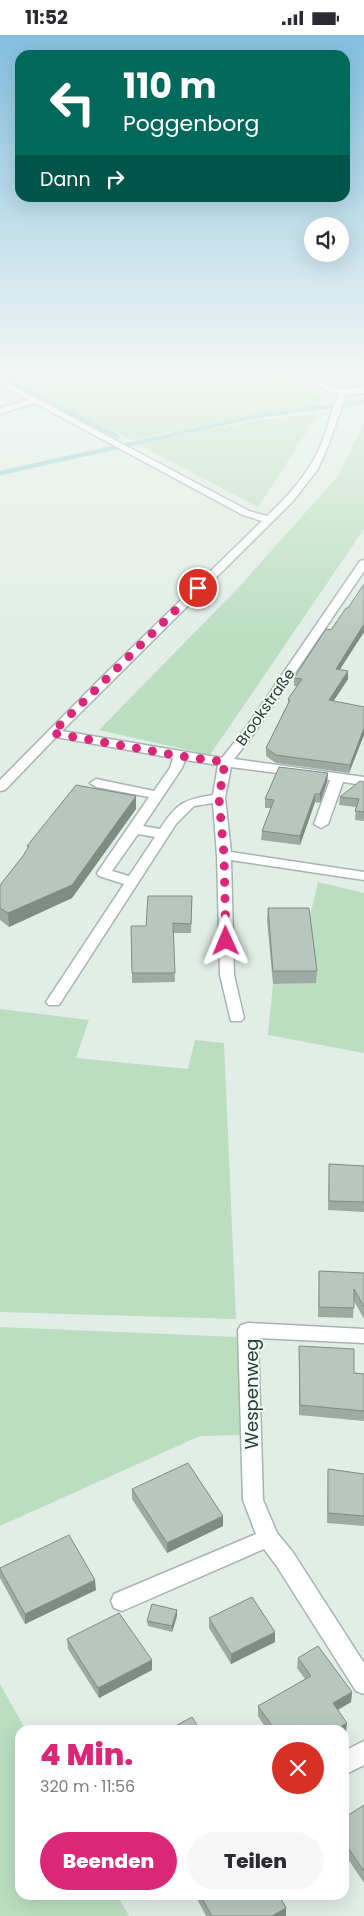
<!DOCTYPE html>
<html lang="de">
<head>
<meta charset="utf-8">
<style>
  body { margin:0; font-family:Poppins,sans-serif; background:#f7f7f7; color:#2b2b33; height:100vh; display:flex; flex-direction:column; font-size:19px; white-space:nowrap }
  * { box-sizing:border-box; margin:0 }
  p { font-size:16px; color:#7c7c81 }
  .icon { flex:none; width:28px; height:28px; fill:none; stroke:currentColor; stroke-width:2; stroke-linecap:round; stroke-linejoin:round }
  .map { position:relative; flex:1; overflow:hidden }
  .details { position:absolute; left:15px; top:1690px; width:334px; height:175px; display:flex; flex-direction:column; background:#fff; border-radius:15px; box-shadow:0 5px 20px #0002 }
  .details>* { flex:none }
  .hud { position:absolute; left:15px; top:15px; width:335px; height:152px; border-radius:15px; box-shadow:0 5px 20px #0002; background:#00695c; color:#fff; overflow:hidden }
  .buttons { position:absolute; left:304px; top:182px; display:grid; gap:10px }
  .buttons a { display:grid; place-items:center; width:45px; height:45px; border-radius:50%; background:#fff; box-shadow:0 5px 20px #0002; font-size:25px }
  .pin { position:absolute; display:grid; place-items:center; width:42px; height:42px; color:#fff; margin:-21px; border:2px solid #fff; border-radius:50%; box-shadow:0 1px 5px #0007 }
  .me { position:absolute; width:55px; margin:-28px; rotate:359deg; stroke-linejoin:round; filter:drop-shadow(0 0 4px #0008) }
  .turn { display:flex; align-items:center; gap:18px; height:105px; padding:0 25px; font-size:22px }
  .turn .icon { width:65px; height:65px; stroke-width:2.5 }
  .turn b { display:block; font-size:35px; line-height:42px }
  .then { display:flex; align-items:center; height:48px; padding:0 25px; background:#0003; gap:10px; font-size:19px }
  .round { display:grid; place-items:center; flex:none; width:52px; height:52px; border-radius:26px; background:#f7f7f7 }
  .summary { display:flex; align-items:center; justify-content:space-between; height:85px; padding:0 25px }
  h1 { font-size:30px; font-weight:800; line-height:38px; color:#db2777 }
  .action { display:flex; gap:10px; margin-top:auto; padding:10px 25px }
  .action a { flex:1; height:58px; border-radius:30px; background:#db2777; color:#fff; font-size:20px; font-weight:800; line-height:58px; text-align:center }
  .action a+a { background:#f7f7f7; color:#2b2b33 }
  .status { display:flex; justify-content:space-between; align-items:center; height:35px; padding:0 25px; background:#fff; direction:ltr }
  .status svg { height:14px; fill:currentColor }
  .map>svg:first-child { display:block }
</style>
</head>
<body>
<div class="status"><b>11:52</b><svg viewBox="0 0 49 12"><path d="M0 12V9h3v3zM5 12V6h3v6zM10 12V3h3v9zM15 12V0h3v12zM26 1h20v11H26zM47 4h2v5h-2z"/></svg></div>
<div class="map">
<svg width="364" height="1881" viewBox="0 0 364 1881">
  <rect width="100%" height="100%" fill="#e2ede7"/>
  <path fill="#bbdec0" d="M 2,340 L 245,340 L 301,350 L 322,362 L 317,371 L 248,381 L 131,405 Z
    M 319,378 L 258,472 L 138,409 L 258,385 Z
    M 364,388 L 364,494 L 210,720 L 99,695 L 239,552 L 338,441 Z
    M 318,847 L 364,858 L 364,1018 L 268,1000 L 273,949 L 316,948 L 309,885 Z
    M 0,974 L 89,985 L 76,1023 L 188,1034 L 195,1005 L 224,1008 L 236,1284 L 0,1277 Z
    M 0,1292 L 238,1302 L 245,1400 L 200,1401 L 0,1491 Z
    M 0,1649 L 26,1695 L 20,1695 L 20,1860 L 117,1860 L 129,1881 L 0,1881 Z"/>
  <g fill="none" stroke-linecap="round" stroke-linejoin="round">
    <path stroke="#89d0d2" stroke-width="4.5" d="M 0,341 L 118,402
      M 0,438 L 257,381 L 364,367"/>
    <g stroke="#a5b5ad" stroke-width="3">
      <path id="minor" d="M 256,340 L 320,344 L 328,340 L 364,340 L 364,345 L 337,343 L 326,349 L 342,354 L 364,352 L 364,358 L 346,360 L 328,411 L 318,434 L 293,466 L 62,696 L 222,723 L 245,694 L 360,526 L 364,525 L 364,536 L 253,700 L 234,724 L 364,742 L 364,750 L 343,747 L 328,789 L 321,793 L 314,789 L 330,745 L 231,732 L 225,763 L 231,817 L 364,837 L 364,845 L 231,825 L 234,940 L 244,983 L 241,986 L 231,986 L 220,940 L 217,820 L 213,768 L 194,771 L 176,789 L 59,970 L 49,970 L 46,967 L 124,849 L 99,841 L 97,838 L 149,762 L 96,752 L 90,748 L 96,744 L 154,756 L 170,733 L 173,723 L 56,702 L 5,755 L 0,756 L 0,745 L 99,645 L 262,486 L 243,480 L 35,368 L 0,379 L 0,373 L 28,365 L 0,349 L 0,344 L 249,476 L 267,481 C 282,467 296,452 308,434 C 323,413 329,384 338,359 L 324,355 L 318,349 L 276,346 ZM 185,725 L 218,730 L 213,760 C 183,765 177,768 160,794 L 143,791 L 182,733 ZM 138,799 L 155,802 L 129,841 L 112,836 Z
        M 248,1288 L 364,1294 L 364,1308 L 258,1303 L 263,1465 L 277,1498 L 292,1516 L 364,1628 L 364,1659 L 356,1656 L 276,1530 L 264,1514 L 122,1576 L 114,1573 L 111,1566 L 114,1559 L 256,1499 L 243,1465 L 238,1295 L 241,1290 Z
        M 364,1706 L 364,1730 L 344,1740 L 344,1716 Z"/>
    </g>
    <use href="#minor" fill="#fff" fill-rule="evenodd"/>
  </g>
  <path fill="#9daba4" d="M 364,549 L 364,597 L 340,634 L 348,636 L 348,644 L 333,666 L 364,672 L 364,700 L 349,738 L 276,728 L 266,721 L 266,713 L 288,668 L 288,664 L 297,651 L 294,651 L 294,643 L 348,573 Z
    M 328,738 L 327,747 L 320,768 L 315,767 L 300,810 L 261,805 L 262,796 L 271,773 L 265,773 L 265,764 Z
    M 364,747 L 364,786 L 355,785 L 356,772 L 339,770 L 340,762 Z
    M 136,774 L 72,863 L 9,892 L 0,885 L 0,850 L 23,821 L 28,814 L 27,811 Z
    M 192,861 L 191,898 L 173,898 L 175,947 L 132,948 L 132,938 L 146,891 Z
    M 268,873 L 317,936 L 316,948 L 273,949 L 267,885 Z
    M 329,1129 L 364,1131 L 364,1177 L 328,1175 Z
    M 319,1236 L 364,1238 L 364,1284 L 354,1266 L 353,1283 L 318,1282 Z
    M 299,1311 L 354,1338 L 364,1339 L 364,1386 L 299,1380 Z
    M 328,1434 L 364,1439 L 364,1491 L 327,1488 Z
    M 132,1454 L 223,1491 L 167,1518 L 132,1464 Z
    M 0,1533 L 96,1555 L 25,1589 L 0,1543 Z
    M 177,1581 L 172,1597 L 148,1591 L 147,1586 Z
    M 209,1583 L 275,1607 L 231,1629 L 209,1593 Z
    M 67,1604 L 152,1625 L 152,1635 L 99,1663 L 68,1614 Z
    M 298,1623 L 352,1657 L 351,1667 L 338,1675 L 346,1698 L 344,1699 L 344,1695 L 267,1695 L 258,1681 L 258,1671 L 305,1644 L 297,1633 Z
    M 364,1770 L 364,1848 L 344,1818 L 344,1783 Z
    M 195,1860 L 279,1860 L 286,1873 L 286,1881 L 206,1881 Z"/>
  <path fill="#808b86" d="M 364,589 L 364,597 L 335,642 L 336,634 Z
    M 348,636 L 348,644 L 329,673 L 329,665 Z
    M 364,693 L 364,700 L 349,738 L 350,730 Z
    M 328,738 L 327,747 L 320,768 L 320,759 Z
    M 315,759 L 315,767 L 300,810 L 300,801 Z
    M 136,761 L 136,774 L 72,863 L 9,892 L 8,878 Z
    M 223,1481 L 223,1491 L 167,1518 L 167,1508 Z
    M 95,1545 L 96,1555 L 25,1589 L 25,1579 Z
    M 177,1575 L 177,1581 L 172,1597 L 172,1591 Z
    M 275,1597 L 275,1607 L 231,1629 L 231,1619 Z
    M 152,1625 L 152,1635 L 99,1663 L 98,1653 Z
    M 352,1657 L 351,1667 L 332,1678 L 333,1668 Z
    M 347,1688 L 346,1698 L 344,1699 L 344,1695 L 335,1695 Z
    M 286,1873 L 286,1881 L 272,1881 Z"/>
  <path fill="#b7c7bf" stroke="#808b86" d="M 364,549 L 364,589 L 336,634 L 348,636 L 329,665 L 364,672 L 364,693 L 350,730 L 276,720 L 266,713 L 290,665 L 288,664 L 302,644 L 294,643 L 326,594 L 331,595 L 346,573 L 348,573 Z
    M 279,732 L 328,738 L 320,759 L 315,759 L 300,801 L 262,796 L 274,765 L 265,764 Z
    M 360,746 L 364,747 L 364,777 L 355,776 L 359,764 L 340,762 Z
    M 76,750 L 136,761 L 72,850 L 8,878 L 0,873 L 0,850 L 23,821 L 29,811 L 27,811 Z
    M 148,861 L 192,861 L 191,889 L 173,888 L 175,938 L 132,938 L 131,891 L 146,891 Z
    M 268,873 L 309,873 L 317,936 L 273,936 Z
    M 329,1129 L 364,1131 L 364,1167 L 329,1166 Z
    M 319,1236 L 364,1238 L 364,1272 L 354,1254 L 354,1273 L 319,1272 Z
    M 299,1311 L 354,1314 L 354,1338 L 364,1339 L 364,1376 L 300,1370 Z
    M 188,1428 L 223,1481 L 167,1508 L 132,1454 Z
    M 328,1434 L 364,1439 L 364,1481 L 328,1478 Z
    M 69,1500 L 95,1545 L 25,1579 L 0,1534 L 0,1533 Z
    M 252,1562 L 275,1597 L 231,1619 L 209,1583 Z
    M 152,1569 L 177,1575 L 172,1591 L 147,1586 Z
    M 119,1578 L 152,1625 L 98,1653 L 67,1604 Z
    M 318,1611 L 352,1657 L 333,1668 L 347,1688 L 335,1695 L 275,1695 L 258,1671 L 311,1641 L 298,1623 Z
    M 192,1682 L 200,1695 L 168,1695 Z
    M 364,1770 L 364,1836 L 344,1807 L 344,1783 Z
    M 200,1860 L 279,1860 L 286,1873 L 272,1881 L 212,1881 Z"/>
  <linearGradient id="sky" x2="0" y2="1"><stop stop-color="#82bfdf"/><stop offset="0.56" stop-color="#f2f7f4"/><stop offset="1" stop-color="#f2f7f4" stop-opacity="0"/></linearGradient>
  <rect width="364" height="604" fill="url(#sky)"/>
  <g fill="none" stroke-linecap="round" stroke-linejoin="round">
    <path stroke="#db2777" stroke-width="9" stroke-dasharray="0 16.2" d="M 198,553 L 52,698 L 180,721 L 225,727 L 219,763 L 224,820 L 226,906"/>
  </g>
  <g text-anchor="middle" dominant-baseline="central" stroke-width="4" stroke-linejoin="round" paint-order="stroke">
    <g font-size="15" fill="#223e33" stroke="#f3f9f5">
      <text transform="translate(265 672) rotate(-55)">Brookstraße</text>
    </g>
    <g font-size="18" fill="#223e33" stroke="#f3f9f5">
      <text transform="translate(251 1359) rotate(-90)">Wespenweg</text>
    </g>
  </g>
</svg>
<div class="buttons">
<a><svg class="icon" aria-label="sound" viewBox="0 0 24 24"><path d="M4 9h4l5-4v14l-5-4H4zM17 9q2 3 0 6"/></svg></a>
</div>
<div class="pin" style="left:198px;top:553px;background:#d93025"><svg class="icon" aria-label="arrive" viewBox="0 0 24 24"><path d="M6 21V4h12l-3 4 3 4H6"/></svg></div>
<svg class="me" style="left:226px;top:906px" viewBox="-20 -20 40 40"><path d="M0-17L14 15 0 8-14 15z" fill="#db2777" stroke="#fff" stroke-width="4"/></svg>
<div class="hud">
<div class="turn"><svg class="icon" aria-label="left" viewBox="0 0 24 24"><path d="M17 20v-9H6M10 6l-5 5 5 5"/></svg><div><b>110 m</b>Poggenborg</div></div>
<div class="then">Dann<svg class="icon" aria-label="right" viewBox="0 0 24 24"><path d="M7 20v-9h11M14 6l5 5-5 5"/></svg></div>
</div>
<section class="details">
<div class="summary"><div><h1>4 Min.</h1><p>320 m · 11:56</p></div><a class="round" style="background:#d93025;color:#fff"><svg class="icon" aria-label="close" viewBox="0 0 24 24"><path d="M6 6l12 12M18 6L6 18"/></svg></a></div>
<div class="action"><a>Beenden</a><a>Teilen</a></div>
</section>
</div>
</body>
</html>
